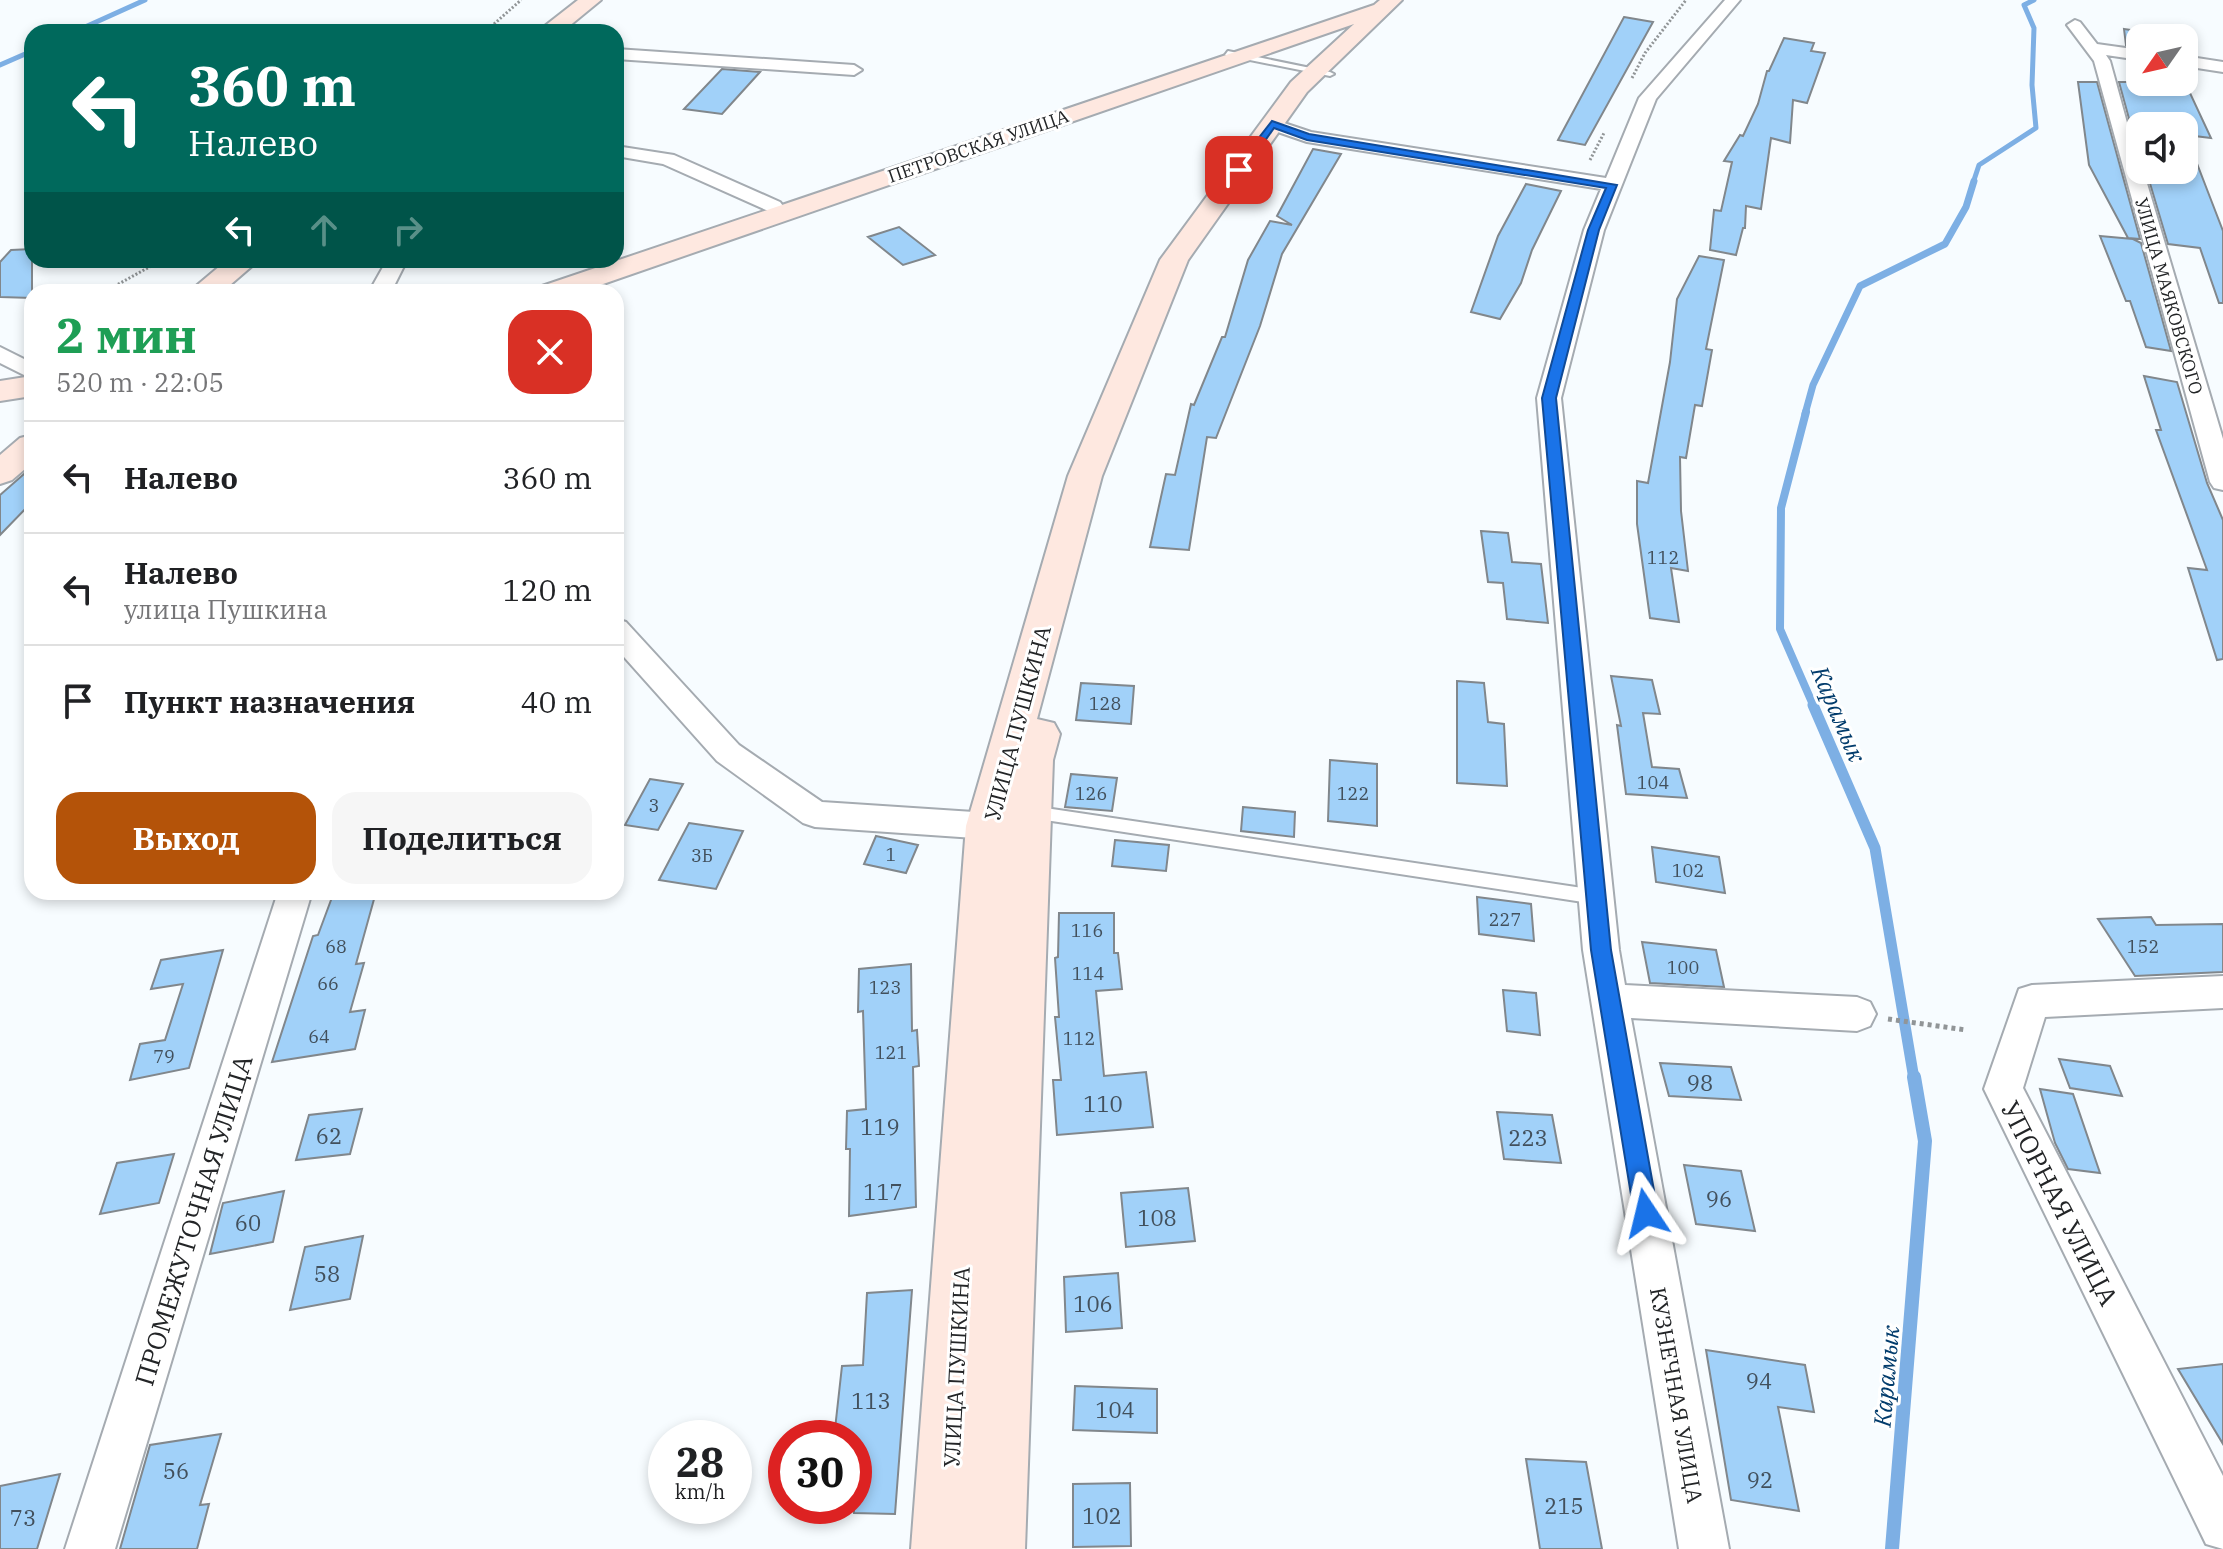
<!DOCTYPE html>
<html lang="ru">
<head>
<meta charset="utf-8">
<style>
  body { margin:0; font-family:"IBM Plex Serif",serif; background:#f6f6f6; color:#202124; height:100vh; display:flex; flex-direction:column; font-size:30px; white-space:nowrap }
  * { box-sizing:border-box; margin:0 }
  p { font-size:26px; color:#757577 }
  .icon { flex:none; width:44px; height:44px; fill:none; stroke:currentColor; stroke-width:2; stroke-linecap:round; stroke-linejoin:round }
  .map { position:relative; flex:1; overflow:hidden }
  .panel { position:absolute; left:24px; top:284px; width:600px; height:616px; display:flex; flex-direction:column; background:#fff; border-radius:24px; box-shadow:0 4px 12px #0003 }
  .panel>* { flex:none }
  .top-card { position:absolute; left:24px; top:24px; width:600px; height:244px; border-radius:24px; box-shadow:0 4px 12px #0003; background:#00695c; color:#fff; overflow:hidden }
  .needle { width:52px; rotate:236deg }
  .tools { position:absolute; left:2126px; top:24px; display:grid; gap:16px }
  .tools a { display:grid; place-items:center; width:72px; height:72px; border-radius:16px; background:#fff; box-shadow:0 4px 12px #0003; font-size:40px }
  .speed { position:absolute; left:648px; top:1420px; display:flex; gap:16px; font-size:40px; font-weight:700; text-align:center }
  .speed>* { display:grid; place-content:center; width:104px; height:104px; border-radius:50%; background:#fff; box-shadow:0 4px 12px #0003; line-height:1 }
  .speed small { font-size:20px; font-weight:400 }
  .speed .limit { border:12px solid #d22; background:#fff; color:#111 }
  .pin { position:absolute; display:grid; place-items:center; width:68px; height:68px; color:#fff; margin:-34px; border-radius:16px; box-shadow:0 4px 12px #0006 }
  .me { position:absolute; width:88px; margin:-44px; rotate:350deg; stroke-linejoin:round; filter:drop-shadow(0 0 6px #0008) }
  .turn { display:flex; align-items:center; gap:28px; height:168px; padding:0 32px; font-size:36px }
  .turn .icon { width:104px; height:104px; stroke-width:2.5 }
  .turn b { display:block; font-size:56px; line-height:68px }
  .lanes { display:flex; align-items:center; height:76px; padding:0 32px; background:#0003; justify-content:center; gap:40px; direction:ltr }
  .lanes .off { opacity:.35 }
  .round { display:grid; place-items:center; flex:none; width:84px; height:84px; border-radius:24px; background:#f6f6f6 }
  .headline { display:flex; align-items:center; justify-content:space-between; height:136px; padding:0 32px }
  h1 { font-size:48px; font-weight:700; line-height:60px; color:#1e9e55 }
  .primary-button { display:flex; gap:16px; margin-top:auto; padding:16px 32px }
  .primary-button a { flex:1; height:92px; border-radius:24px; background:#b45309; color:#fff; font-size:32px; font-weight:700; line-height:92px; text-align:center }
  .primary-button a+a { background:#f6f6f6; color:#202124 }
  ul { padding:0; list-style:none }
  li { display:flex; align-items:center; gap:24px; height:112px; padding:0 32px; border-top:2px solid #e0e0e0 }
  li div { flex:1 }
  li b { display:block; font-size:30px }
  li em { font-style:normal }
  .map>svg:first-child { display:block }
</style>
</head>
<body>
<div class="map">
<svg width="2223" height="1549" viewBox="0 0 2223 1549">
  <rect width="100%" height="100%" fill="#f7fcff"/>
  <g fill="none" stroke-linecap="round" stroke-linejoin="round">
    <path stroke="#7dafe4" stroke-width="5" d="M 74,32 L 145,0
      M 0,65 L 32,51
      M 1973,183 L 1979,165 L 2036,128 L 2032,85 L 2034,28 L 2024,5 L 2034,0"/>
    <path stroke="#7dafe4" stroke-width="7" d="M 1805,414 L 1813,385 L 1860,286 L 1945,244 L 1966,207 L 1974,181"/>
    <path stroke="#7dafe4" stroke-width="8" d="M 1806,412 L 1781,508 L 1780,629 L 1814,707"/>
    <path stroke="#7dafe4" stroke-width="11" d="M 1813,705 L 1875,848 L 1914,1079"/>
    <path stroke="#7dafe4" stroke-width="14" d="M 1892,1549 L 1925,1141 L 1914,1077"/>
  </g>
  <path fill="#a1d1f9" stroke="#81878c" stroke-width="2" d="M 1624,17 L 1653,22 L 1585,145 L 1558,140 Z
    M 2124,29 L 2151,33 L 2152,38 L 2140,38 L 2140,47 L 2126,45 Z
    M 1784,38 L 1814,43 L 1811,51 L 1825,53 L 1807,103 L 1793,100 L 1790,143 L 1771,138 L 1761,209 L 1746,206 L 1745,228 L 1743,228 L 1736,255 L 1710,250 L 1714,210 L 1721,211 L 1732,162 L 1724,161 L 1740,135 L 1743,136 L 1758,104 L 1767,71 L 1769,71 Z
    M 2128,61 L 2140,63 L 2140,82 L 2181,82 L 2190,93 L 2211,138 L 2186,135 L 2223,231 L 2223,303 L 2219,303 L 2200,248 L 2168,244 L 2146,170 L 2184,170 L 2184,126 L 2140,126 L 2140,159 L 2119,82 L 2131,82 Z
    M 722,69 L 760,72 L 722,114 L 684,109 Z
    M 2078,82 L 2097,82 L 2140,239 L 2128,238 L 2089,165 Z
    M 1313,149 L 1341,154 L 1282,254 L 1260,326 L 1216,438 L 1207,437 L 1189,550 L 1150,547 L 1166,474 L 1175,475 L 1191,404 L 1194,405 L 1222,337 L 1225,337 L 1248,260 L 1270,221 L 1292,225 L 1277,216 Z
    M 1526,184 L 1561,191 L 1532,250 L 1521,283 L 1500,319 L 1471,312 L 1498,236 Z
    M 899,227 L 935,255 L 903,265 L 868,237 Z
    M 2100,236 L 2133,239 L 2141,243 L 2171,351 L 2146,347 L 2130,301 L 2126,301 Z
    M 32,249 L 32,298 L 0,297 L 0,262 L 11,250 Z
    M 1699,256 L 1724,260 L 1706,349 L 1712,350 L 1702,406 L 1695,405 L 1686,458 L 1680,457 L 1681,511 L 1688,571 L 1671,568 L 1679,622 L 1650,618 L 1637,524 L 1637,481 L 1648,483 L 1670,362 L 1677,299 Z
    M 2144,376 L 2177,382 L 2207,483 L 2223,520 L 2223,659 L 2217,660 L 2188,568 L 2207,570 L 2156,430 L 2161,430 Z
    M 32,467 L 32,502 L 0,535 L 0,495 Z
    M 1481,531 L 1508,533 L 1512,562 L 1541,564 L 1548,623 L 1507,619 L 1503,583 L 1488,582 Z
    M 1611,676 L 1652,680 L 1660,714 L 1643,713 L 1652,767 L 1679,769 L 1687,798 L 1626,794 L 1617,725 L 1621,726 Z
    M 1457,681 L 1484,683 L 1488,722 L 1504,724 L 1507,786 L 1457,783 Z
    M 1081,683 L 1134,686 L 1131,724 L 1076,720 Z
    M 1330,760 L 1377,764 L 1377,826 L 1328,821 Z
    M 1071,774 L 1117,778 L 1112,811 L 1065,807 Z
    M 650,779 L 683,784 L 658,830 L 625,825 Z
    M 1243,807 L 1295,812 L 1294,837 L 1241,831 Z
    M 689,823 L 743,831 L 716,889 L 659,880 Z
    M 876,836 L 918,845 L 906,873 L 864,864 Z
    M 1115,840 L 1169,845 L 1166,871 L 1112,866 Z
    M 1652,847 L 1719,857 L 1725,893 L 1656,882 Z
    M 334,892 L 376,892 L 356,964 L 364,963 L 350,1012 L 365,1010 L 355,1049 L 272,1062 L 313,936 L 318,935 Z
    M 1477,897 L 1531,904 L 1534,941 L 1479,934 Z
    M 1059,913 L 1114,913 L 1114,953 L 1118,953 L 1122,989 L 1096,991 L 1104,1076 L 1146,1072 L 1153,1127 L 1057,1135 L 1053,1080 L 1061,1080 L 1055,1017 L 1059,1017 L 1055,958 L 1058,957 Z
    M 2151,917 L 2156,925 L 2223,924 L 2223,972 L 2135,976 L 2098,919 Z
    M 1642,942 L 1716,950 L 1724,987 L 1650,983 Z
    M 223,950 L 189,1068 L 130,1080 L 140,1044 L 165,1040 L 183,984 L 151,989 L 161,960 Z
    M 911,964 L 912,1031 L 917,1030 L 919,1066 L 913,1067 L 916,1207 L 849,1216 L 850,1149 L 846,1149 L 847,1111 L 866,1109 L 863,1011 L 858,1012 L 859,969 Z
    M 1503,990 L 1536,993 L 1540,1035 L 1507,1031 Z
    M 2059,1059 L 2110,1066 L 2122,1096 L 2070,1088 Z
    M 1660,1063 L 1731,1067 L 1741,1100 L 1669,1096 Z
    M 2040,1089 L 2073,1094 L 2100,1173 L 2068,1169 L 2055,1143 Z
    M 362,1109 L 350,1154 L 296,1160 L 309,1115 Z
    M 1497,1112 L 1552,1115 L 1561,1163 L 1504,1159 Z
    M 174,1154 L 159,1203 L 100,1214 L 117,1163 Z
    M 1684,1165 L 1741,1171 L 1755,1231 L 1696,1224 Z
    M 1188,1188 L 1195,1241 L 1126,1247 L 1121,1193 Z
    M 284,1191 L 273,1242 L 210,1254 L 223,1203 Z
    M 363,1236 L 350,1299 L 290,1310 L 305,1247 Z
    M 1118,1273 L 1122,1328 L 1066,1332 L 1064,1277 Z
    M 912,1290 L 895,1514 L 854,1513 L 854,1438 L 834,1438 L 842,1366 L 863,1365 L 867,1293 Z
    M 1706,1350 L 1805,1365 L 1814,1412 L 1778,1407 L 1799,1511 L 1731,1500 Z
    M 2223,1364 L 2223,1444 L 2178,1369 Z
    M 1075,1386 L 1157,1389 L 1157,1433 L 1073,1430 Z
    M 221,1434 L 200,1505 L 209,1504 L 197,1549 L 120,1549 L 150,1445 Z
    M 1526,1459 L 1586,1462 L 1602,1549 L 1540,1549 Z
    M 60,1474 L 37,1549 L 0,1549 L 0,1486 Z
    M 1130,1483 L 1131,1546 L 1073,1547 L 1073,1484 Z"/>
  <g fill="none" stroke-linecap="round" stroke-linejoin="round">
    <g stroke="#a5abb1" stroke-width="4">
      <path id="lane" d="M 1228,51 L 1330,72 L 1334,74 L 1330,76 L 1225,55 Z
        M 1032,806 L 1596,890 L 1602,892 L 1605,897 L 1602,902 L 1596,904 L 1032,818 L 1026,817 L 1024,812 L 1026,807 Z"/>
    </g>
    <g stroke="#a5abb1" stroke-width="4">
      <path id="street" d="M 1725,0 L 1740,0 L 1656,99 L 1604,230 L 1561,398 L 1619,950 L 1625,985 L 1857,997 L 1870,1002 L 1876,1014 L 1870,1026 L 1857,1031 L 1631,1018 L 1729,1549 L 1679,1549 L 1583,950 L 1537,398 L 1584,230 L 1601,189 L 1307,142 L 1266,128 L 1263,124 L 1272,119 L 1311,132 L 1606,178 L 1639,98 Z
        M 2075,20 L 2080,22 L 2097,44 L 2140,50 L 2140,60 L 2106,55 L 2110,61 L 2140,170 L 2143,170 L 2223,439 L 2223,490 L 2214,488 L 2210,482 L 2094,61 L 2067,25 Z
        M 616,49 L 854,65 L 862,70 L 854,75 L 616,59 Z
        M 2184,56 L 2223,62 L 2223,72 L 2184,66 Z
        M 616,146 L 674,155 L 780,202 L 783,206 L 780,210 L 766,210 L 663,164 L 616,156 Z
        M 387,260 L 407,260 L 391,292 L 369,292 Z
        M 0,347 L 32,363 L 32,379 L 0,363 Z
        M 616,619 L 626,622 L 739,745 L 822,802 L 989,813 L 1001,817 L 1006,826 L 1001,835 L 989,839 L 815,827 L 803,823 L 717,761 L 616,648 Z
        M 278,892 L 312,892 L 115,1549 L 65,1549 Z
        M 2223,976 L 2223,1008 L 2045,1017 L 2023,1088 L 2223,1476 L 2223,1549 L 2206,1544 L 1984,1089 L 2019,989 L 2032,985 Z"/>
    </g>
    <g stroke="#a5abb1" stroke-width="4">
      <path id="secondary" d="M 578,0 L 601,0 L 562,32 L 537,32 Z
        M 1380,0 L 1402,0 L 1307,92 L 1188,260 L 1102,476 L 1037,719 L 1054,723 L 1060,734 L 1053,760 L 1025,1549 L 911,1549 L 966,826 L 1068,476 L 1160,260 L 1291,82 L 1354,24 L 580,292 L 537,292 L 542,286 L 1374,5 Z
        M 227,260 L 259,260 L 222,292 L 189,292 Z
        M 32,376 L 32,396 L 0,401 L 0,381 Z
        M 32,435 L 32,463 L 12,480 L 0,484 L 0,455 L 20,438 Z"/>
    </g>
    <path stroke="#919597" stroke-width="3" stroke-dasharray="2 2" stroke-linecap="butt" d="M 485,32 L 521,0
      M 1632,78 L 1645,53 L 1686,0
      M 1590,160 L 1604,133
      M 104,292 L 162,260"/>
    <path stroke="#919597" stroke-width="5" stroke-dasharray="4 4" stroke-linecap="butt" d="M 1888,1019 L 1966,1030"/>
    <use href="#lane" fill="#fff" fill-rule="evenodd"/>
    <use href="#street" fill="#fff" fill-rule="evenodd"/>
    <use href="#secondary" fill="#fee8e0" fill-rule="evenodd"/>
  </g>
  <path fill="#1a73e8" stroke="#114b97" stroke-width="2" d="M 1272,121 L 1309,134 L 1617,185 L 1599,230 L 1556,398 L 1611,950 L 1658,1213 L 1655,1222 L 1646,1225 L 1638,1222 L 1634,1213 L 1591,950 L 1542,398 L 1588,230 L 1606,188 L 1307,140 L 1274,128 L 1243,172 L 1236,172 L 1236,167 Z"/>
  <g text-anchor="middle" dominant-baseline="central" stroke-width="6" stroke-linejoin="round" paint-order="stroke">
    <g font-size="18" fill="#232527" stroke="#fff">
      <text transform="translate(978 146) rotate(-19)">ПЕТРОВСКАЯ УЛИЦА</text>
      <text transform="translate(2169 296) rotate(74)">УЛИЦА МАЯКОВСКОГО</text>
    </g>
    <g font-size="18" fill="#42505c">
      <text x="1663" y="557">112</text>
      <text x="1105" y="703">128</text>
      <text x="1653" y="782">104</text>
      <text x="1091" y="793">126</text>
      <text x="1353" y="793">122</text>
      <text x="654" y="805">3</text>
      <text x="891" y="854">1</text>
      <text x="702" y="855">3Б</text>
      <text x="1688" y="870">102</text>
      <text x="1505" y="919">227</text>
      <text x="1087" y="930">116</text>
      <text x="336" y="946">68</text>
      <text x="2143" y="946">152</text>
      <text x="1683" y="967">100</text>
      <text x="1088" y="973">114</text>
      <text x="328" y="983">66</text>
      <text x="885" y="987">123</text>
      <text x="319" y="1036">64</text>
      <text x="1079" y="1038">112</text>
      <text x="891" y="1052">121</text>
      <text x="164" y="1056">79</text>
    </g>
    <g font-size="22" fill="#232527" stroke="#fff">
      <text transform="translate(1017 723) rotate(-75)">УЛИЦА ПУШКИНА</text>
      <text transform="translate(956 1367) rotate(-87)">УЛИЦА ПУШКИНА</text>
      <text transform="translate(1677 1395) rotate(80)">КУЗНЕЧНАЯ УЛИЦА</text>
    </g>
    <g font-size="22" fill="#42505c">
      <text x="1700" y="1082">98</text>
      <text x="1103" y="1103">110</text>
      <text x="880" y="1126">119</text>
      <text x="329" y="1135">62</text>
      <text x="1528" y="1137">223</text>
      <text x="883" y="1191">117</text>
      <text x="1719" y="1198">96</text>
      <text x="1157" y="1217">108</text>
      <text x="248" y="1222">60</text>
      <text x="327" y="1273">58</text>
      <text x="1093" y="1303">106</text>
      <text x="1759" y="1380">94</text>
      <text x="871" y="1400">113</text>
      <text x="1115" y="1409">104</text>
      <text x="176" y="1470">56</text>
      <text x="1760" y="1479">92</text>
      <text x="1564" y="1505">215</text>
      <text x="1102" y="1515">102</text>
      <text x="23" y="1517">73</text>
    </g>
    <g font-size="24" font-style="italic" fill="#023c6c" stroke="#fff">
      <text transform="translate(1839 714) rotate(67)">Карамык</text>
      <text transform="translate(1886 1376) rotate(-85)">Карамык</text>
    </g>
    <g font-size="26" fill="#232527" stroke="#fff">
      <text transform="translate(2060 1203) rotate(63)">УПОРНАЯ УЛИЦА</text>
      <text transform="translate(193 1220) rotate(-73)">ПРОМЕЖУТОЧНАЯ УЛИЦА</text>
    </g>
  </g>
</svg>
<div class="tools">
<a><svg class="needle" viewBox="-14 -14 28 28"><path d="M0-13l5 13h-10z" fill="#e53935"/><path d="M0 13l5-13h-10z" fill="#757577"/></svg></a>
<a><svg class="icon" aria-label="sound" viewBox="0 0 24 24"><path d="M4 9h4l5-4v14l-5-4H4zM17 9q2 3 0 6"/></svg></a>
</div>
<div class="speed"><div>28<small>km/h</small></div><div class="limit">30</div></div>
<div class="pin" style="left:1239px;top:170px;background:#d93025"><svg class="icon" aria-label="arrive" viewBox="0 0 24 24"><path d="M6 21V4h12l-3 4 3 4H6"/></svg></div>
<svg class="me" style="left:1646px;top:1213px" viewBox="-20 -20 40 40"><path d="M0-17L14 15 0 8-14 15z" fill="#1a73e8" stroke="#fff" stroke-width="4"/></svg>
<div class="top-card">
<div class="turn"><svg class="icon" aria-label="left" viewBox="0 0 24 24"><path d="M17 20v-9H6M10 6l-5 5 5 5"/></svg><div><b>360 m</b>Налево</div></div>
<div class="lanes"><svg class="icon" aria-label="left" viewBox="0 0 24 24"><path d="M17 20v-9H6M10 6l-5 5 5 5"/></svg><svg class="icon off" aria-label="ahead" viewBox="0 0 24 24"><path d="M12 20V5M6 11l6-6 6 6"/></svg><svg class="icon off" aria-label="right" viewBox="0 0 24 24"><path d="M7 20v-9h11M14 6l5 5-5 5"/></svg></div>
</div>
<section class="panel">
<div class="headline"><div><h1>2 мин</h1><p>520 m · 22:05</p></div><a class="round" style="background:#d93025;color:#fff"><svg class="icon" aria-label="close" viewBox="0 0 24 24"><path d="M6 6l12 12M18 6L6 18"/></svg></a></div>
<ul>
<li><svg class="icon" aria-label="left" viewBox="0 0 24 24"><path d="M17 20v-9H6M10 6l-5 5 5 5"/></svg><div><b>Налево</b></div><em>360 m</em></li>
<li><svg class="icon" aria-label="left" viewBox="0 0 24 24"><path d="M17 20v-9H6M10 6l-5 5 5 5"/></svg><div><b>Налево</b><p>улица Пушкина</p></div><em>120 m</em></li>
<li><svg class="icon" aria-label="arrive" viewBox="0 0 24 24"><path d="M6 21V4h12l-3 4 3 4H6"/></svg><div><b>Пункт назначения</b></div><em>40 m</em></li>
</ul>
<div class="primary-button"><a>Выход</a><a>Поделиться</a></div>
</section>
</div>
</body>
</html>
